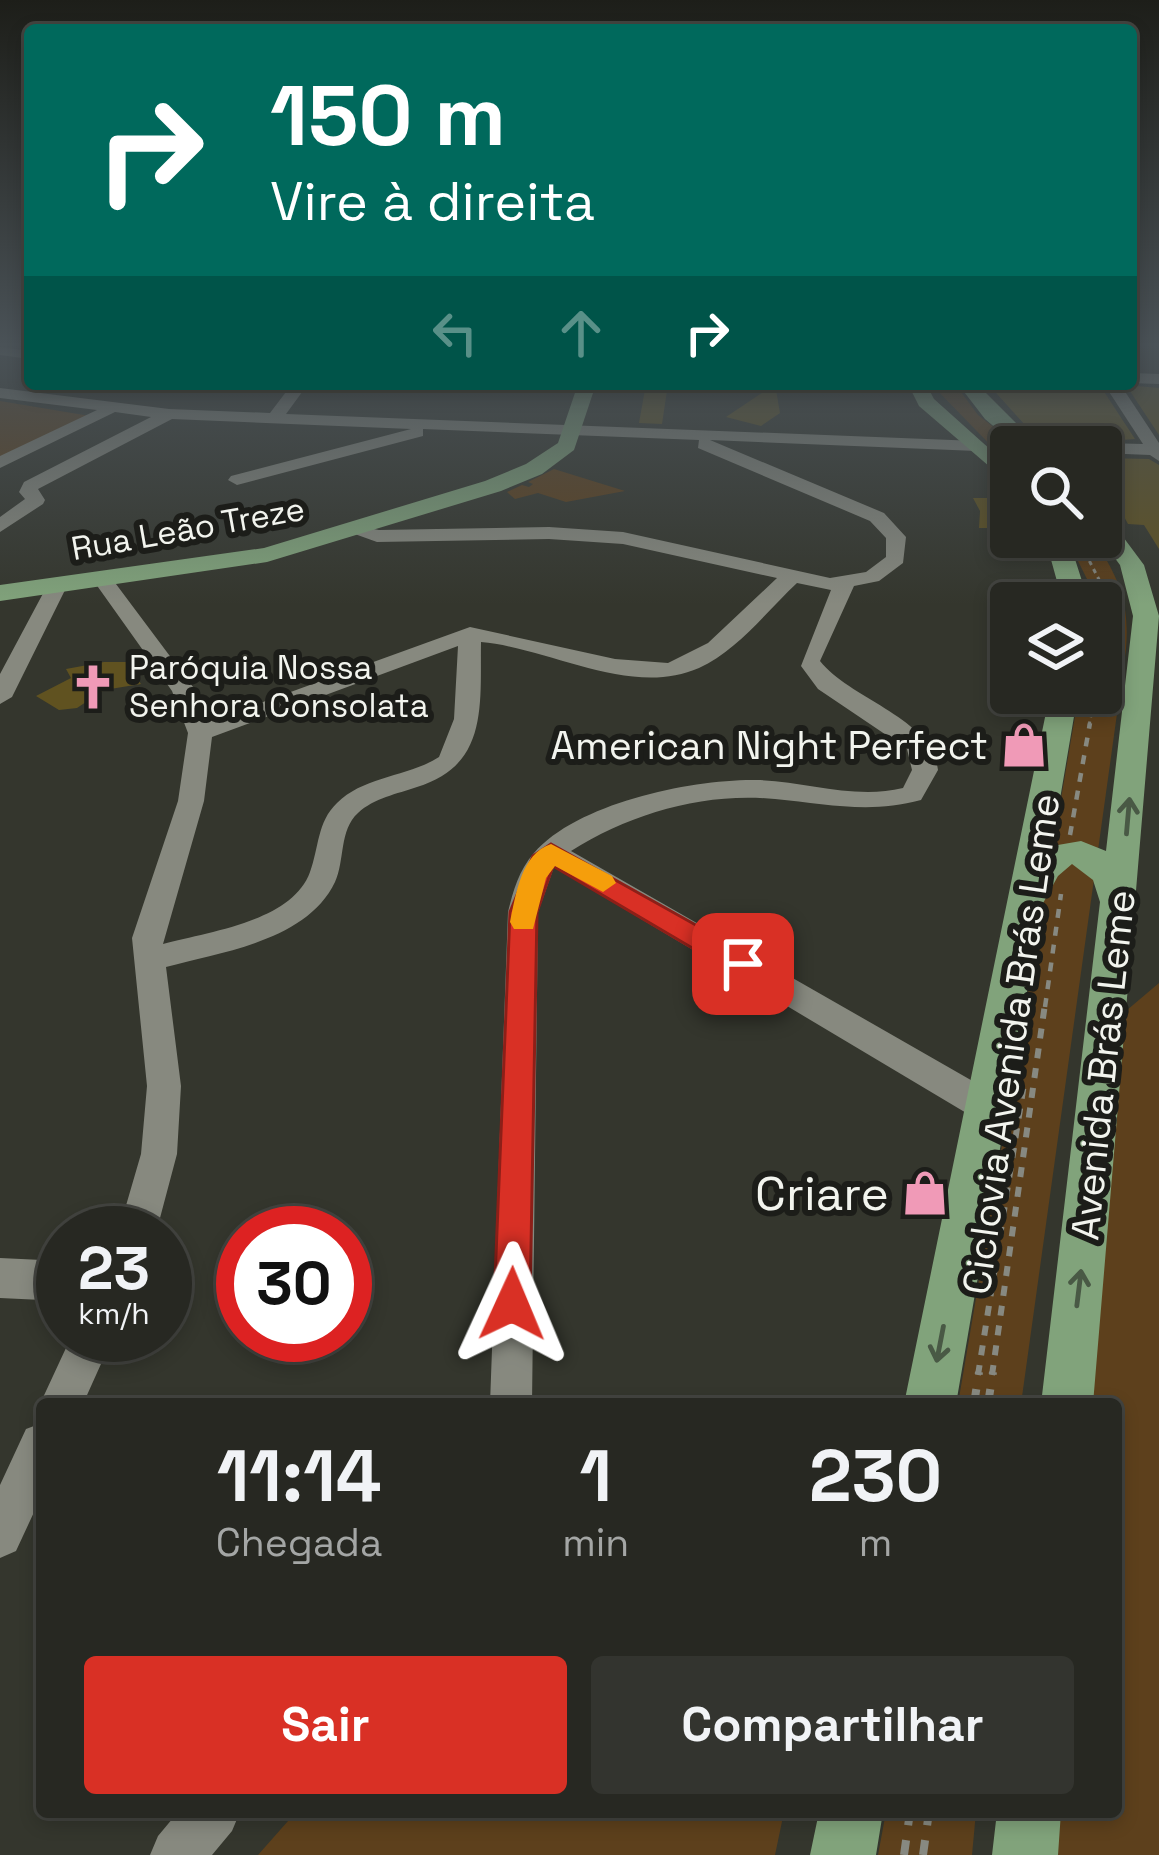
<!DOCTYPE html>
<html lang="pt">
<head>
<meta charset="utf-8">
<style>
  body { margin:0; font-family:"Space Grotesk",sans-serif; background:#33342f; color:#f1f3f6; height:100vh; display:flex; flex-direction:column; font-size:45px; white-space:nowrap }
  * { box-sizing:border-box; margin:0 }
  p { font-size:39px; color:#a4a6a5 }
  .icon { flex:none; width:66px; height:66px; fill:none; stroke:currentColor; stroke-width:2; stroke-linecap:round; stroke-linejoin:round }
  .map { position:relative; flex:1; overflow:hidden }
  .sheet { position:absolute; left:36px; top:1398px; width:1086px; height:420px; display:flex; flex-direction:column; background:#272822; border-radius:12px; box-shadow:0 6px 18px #0003,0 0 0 3px #434440 }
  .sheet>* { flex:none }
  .hud { position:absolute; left:24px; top:24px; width:1113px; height:366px; border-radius:12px; box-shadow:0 6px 18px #0003,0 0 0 3px #434440; background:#00695c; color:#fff; overflow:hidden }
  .tools { position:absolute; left:990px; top:426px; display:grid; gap:24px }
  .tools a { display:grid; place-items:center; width:132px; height:132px; border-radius:12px; background:#272822; box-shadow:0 6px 18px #0003,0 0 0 3px #434440; font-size:60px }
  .speed { position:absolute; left:36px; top:1206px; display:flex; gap:24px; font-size:60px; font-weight:700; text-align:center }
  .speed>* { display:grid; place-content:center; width:156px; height:156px; border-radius:50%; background:#272822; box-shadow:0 6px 18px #0003,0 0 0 3px #434440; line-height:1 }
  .speed small { font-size:30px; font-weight:400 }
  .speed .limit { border:18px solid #d22; background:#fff; color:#111 }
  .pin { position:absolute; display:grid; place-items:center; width:102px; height:102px; color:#fff; margin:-51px; border-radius:24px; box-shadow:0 6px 18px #0006 }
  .me { position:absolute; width:132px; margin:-66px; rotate:1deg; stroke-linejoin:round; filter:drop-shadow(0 0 9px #0008) }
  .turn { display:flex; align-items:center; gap:42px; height:252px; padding:0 48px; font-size:54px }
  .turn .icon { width:156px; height:156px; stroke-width:2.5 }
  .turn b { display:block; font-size:84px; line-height:102px }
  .lanes { display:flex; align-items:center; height:114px; padding:0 48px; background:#0003; justify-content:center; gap:60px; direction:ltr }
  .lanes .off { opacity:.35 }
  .eta { display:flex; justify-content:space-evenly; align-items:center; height:204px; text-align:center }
  .eta b { font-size:72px; font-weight:700; line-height:84px }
  .cta { display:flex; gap:24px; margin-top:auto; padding:24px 48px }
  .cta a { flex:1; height:138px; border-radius:12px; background:#d93025; color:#fff; font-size:48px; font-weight:700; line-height:138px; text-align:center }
  .cta a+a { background:#33342f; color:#f1f3f6 }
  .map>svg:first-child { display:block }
</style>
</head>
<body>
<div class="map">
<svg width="1159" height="1855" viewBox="0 0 1159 1855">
  <rect width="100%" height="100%" fill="#34362d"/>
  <path fill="#5d401c" d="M 931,384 L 955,384 L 978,415 L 1018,446 L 1011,447 L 1011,466 Z
    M 0,401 L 102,418 L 0,467 Z
    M 554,469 L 625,491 L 566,502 L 538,493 L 515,499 L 507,492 L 522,485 L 529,487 L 533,484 L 528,482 Z
    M 1066,537 L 1092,537 C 1118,576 1130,601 1126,649 L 1021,1404 L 958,1404 L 1079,693 L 1101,693 L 1101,603 L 1093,603 L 1091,587 Z
    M 1159,983 L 1159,1855 L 1037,1855 L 1040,1812 L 1116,1812 L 1116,1404 L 1081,1404 L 1120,1016 Z
    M 296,1812 L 784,1812 L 775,1855 L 258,1855 Z
    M 886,1812 L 976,1812 L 972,1855 L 878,1855 Z"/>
  <path fill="#605220" d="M 646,384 L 668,384 L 662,424 L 639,423 Z
    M 775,384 L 780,413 L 761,426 L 726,417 Z
    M 988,384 L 1099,384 L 1135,439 L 1093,442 L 1035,436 Z
    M 1126,385 L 1159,388 L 1159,435 Z
    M 1101,458 L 1149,459 L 1159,465 L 1159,549 L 1144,525 L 1128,524 L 1112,494 L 1101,487 Z
    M 973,498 L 997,498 L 1011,520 L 1011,536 L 992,536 L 988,528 L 979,528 L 980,511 Z
    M 104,662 L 126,662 L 141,684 L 104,690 L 77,708 L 59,710 L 36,696 L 71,678 L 66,669 Z"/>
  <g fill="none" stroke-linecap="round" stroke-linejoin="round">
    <path stroke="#878981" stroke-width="3" stroke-dasharray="4.5 4.5" stroke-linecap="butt" d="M 1077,537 L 1108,597 L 1101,649
      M 1089,726 L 1095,693"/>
    <path stroke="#878981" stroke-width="4.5" stroke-dasharray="9 9" stroke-linecap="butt" d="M 1070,835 L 1090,723
      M 1045,1007 L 1061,894"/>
    <path stroke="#878981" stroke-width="6" stroke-dasharray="10 10" stroke-linecap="butt" d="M 978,1375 L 1024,1084
      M 992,1375 L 1045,1004"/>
    <path stroke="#878981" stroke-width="8" stroke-dasharray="15 15" stroke-linecap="butt" d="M 974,1404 L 979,1372
      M 988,1404 L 993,1372
      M 904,1855 L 910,1812
      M 923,1855 L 929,1812"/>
    <path fill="#87897f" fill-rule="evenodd" d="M 0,347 L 30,351 L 30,359 L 0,355 Z
      M 1131,373 L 1159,374 L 1159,384 L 1131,383 Z
      M 292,384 L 308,384 L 286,414 L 977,441 L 986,446 L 977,451 L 710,440 L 884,513 L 906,537 L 903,563 L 879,581 L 854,586 L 820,661 C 851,700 931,717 938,770 L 921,800 C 870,814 827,804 775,799 C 704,792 631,813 571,851 L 997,1095 L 1002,1106 L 997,1117 L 985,1121 L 973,1117 L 554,867 L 538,912 L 532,1404 L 490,1404 L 508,912 C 513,891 519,870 534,853 C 577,803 692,779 756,780 C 805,781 854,800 903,788 L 912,770 L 907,749 L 818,689 L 801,666 L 831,590 L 797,583 C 767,611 737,651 699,668 C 631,698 550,648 481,642 C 480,704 489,765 417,787 C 397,794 374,798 358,813 C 339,830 345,861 335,882 C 307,941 221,952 166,967 L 181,1086 L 177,1154 L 156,1233 L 118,1233 L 141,1154 L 147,1086 L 132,938 L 178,801 L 188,733 L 172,691 L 93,580 L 110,576 L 196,691 L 208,722 L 470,627 L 615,659 L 668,663 L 708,643 L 777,578 L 623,544 L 549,539 L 377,542 L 352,533 L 352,525 L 379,530 L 549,527 L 623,532 L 830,578 L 866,572 L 886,557 L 886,538 L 870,521 L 698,448 L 699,440 L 423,429 L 423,436 L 237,485 L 228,480 L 231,476 L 411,429 L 172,419 L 38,489 L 45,500 L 43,504 L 0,532 L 0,517 L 25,499 L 19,492 L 24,482 L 151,417 L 115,412 L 0,468 L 0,456 L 97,410 L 0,398 L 0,388 L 169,409 L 270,413 ZM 458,646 L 454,719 L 439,757 C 408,777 364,776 337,803 C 317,822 319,848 310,872 C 292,922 207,932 163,944 L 204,801 L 212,737 Z
      M 407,384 L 423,384 L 423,385 L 415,390 Z
      M 1104,384 L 1120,384 L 1159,443 L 1159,461 L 1150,455 L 1101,453 L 1101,447 L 1093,447 L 1101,443 L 1143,444 Z
      M 1028,440 L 1083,442 L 1092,447 L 1021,447 Z
      M 57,580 L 67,586 L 12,697 L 0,704 L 0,674 L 47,586 Z
      M 0,1258 L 63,1261 L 63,1301 L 0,1298 Z
      M 72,1335 L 114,1335 L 83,1404 L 42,1404 L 42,1410 L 40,1404 Z
      M 42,1423 L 42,1495 L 16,1551 L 0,1558 L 0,1485 L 26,1429 Z
      M 178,1812 L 240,1812 L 232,1831 L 212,1855 L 150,1855 L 158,1836 Z"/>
    <path fill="#81a37b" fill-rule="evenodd" d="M 578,384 L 596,384 L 574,450 L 542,474 L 501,491 L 267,562 L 0,601 L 0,585 L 264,548 L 485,481 L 526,464 L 558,443 Z
      M 908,384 L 926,384 L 934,399 L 1011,468 L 1011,485 L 919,406 Z
      M 958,384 L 977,384 L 1040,447 L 1018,447 L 985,419 Z
      M 1101,516 L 1109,518 L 1144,565 L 1159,616 L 1093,1404 L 1041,1404 L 1100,902 L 1093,880 L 1072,864 L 1058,876 L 1042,905 L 956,1404 L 904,1404 L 1050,693 L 1078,693 L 1052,846 L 1081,841 L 1106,851 L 1133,616 L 1120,565 L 1099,537 Z
      M 1038,537 L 1062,537 L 1074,556 L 1089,603 L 1063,603 L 1050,556 Z
      M 819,1812 L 883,1812 L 876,1855 L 810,1855 Z
      M 997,1812 L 1061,1812 L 1058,1855 L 992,1855 Z"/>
  </g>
  <defs><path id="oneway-shaft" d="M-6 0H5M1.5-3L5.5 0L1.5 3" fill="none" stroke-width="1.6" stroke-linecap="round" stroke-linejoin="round" transform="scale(3)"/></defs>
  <g stroke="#495945">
    <use href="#oneway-shaft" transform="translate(1128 816) rotate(-85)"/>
    <use href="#oneway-shaft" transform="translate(1079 1288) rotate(-83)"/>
    <use href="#oneway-shaft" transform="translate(940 1344) rotate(101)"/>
  </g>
  <linearGradient id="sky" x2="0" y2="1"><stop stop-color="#1d1e19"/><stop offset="0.57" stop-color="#4a5257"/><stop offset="1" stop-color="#4a5257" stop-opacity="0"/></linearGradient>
  <rect width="1159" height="605" fill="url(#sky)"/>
  <path fill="#d93025" stroke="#8d1f18" stroke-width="3" d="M 551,844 L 753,957 L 757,964 L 753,972 L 733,972 L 553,866 L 537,912 L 530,1304 L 525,1317 L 512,1323 L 499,1317 L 494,1304 L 510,912 L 533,856 Z"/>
  <path fill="#f59e0b" d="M 551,844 L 612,876 L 616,883 L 603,892 L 555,866 L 546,878 L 533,929 L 514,929 L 510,922 C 516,894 521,854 551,844 Z"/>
  <defs>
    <g id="church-bare" transform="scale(3.6)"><path d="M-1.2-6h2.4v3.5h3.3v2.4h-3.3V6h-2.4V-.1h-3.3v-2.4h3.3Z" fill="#f09ab7" stroke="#1c1d19" stroke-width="2.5" paint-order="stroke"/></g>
    <g id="shop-bare" transform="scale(3.6)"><path d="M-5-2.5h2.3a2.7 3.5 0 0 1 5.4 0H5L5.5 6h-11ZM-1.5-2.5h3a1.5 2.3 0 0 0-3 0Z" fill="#f09ab7" stroke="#1c1d19" stroke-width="2.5" paint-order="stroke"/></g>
  </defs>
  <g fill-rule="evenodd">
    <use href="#church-bare" x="93" y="687"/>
    <use href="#shop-bare" x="1024" y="745"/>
    <use href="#shop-bare" x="925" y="1193"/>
  </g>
  <g text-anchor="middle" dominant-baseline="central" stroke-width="12" stroke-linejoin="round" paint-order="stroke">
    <g font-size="33" fill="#f2f4ee" stroke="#1c1d19">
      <text transform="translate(188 529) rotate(-10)">Rua Leão Treze</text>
    </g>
    <g font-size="33" fill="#f2f4ee" stroke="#1c1d19" text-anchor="start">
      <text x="129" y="668">Paróquia Nossa<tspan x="129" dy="38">Senhora Consolata</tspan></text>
    </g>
    <g font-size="39" fill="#f2f4ee" stroke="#1c1d19" text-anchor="end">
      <text x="988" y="745">American Night Perfect</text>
    </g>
    <g font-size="39" fill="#f2f4ee" stroke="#1c1d19">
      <text transform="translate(1011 1044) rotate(-82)">Ciclovia Avenida Brás Leme</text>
      <text transform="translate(1103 1065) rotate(-84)">Avenida Brás Leme</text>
    </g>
    <g font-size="48" fill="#f2f4ee" stroke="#1c1d19" text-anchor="end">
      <text x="889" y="1193">Criare</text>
    </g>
  </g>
</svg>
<div class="tools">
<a><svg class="icon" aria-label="search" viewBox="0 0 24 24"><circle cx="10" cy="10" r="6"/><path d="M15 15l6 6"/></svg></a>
<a><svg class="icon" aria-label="layers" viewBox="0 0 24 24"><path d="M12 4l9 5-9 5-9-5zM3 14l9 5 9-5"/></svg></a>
</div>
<div class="speed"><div>23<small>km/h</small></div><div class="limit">30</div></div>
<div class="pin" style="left:743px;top:964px;background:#d93025"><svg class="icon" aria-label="arrive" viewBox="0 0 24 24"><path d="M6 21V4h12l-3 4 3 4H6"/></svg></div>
<svg class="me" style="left:512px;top:1304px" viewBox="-20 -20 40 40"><path d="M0-17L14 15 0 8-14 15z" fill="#d93025" stroke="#fff" stroke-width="4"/></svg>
<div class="hud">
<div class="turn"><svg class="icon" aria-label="right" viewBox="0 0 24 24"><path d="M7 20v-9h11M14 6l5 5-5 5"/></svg><div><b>150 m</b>Vire à direita</div></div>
<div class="lanes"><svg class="icon off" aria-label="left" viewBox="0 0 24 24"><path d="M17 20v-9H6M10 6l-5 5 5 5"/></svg><svg class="icon off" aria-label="ahead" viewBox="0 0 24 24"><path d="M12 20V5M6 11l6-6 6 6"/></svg><svg class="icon" aria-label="right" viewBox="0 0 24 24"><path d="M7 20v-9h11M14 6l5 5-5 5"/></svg></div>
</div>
<section class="sheet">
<div class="eta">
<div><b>11:14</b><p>Chegada</p></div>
<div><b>1</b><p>min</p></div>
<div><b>230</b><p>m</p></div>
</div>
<div class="cta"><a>Sair</a><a>Compartilhar</a></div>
</section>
</div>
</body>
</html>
